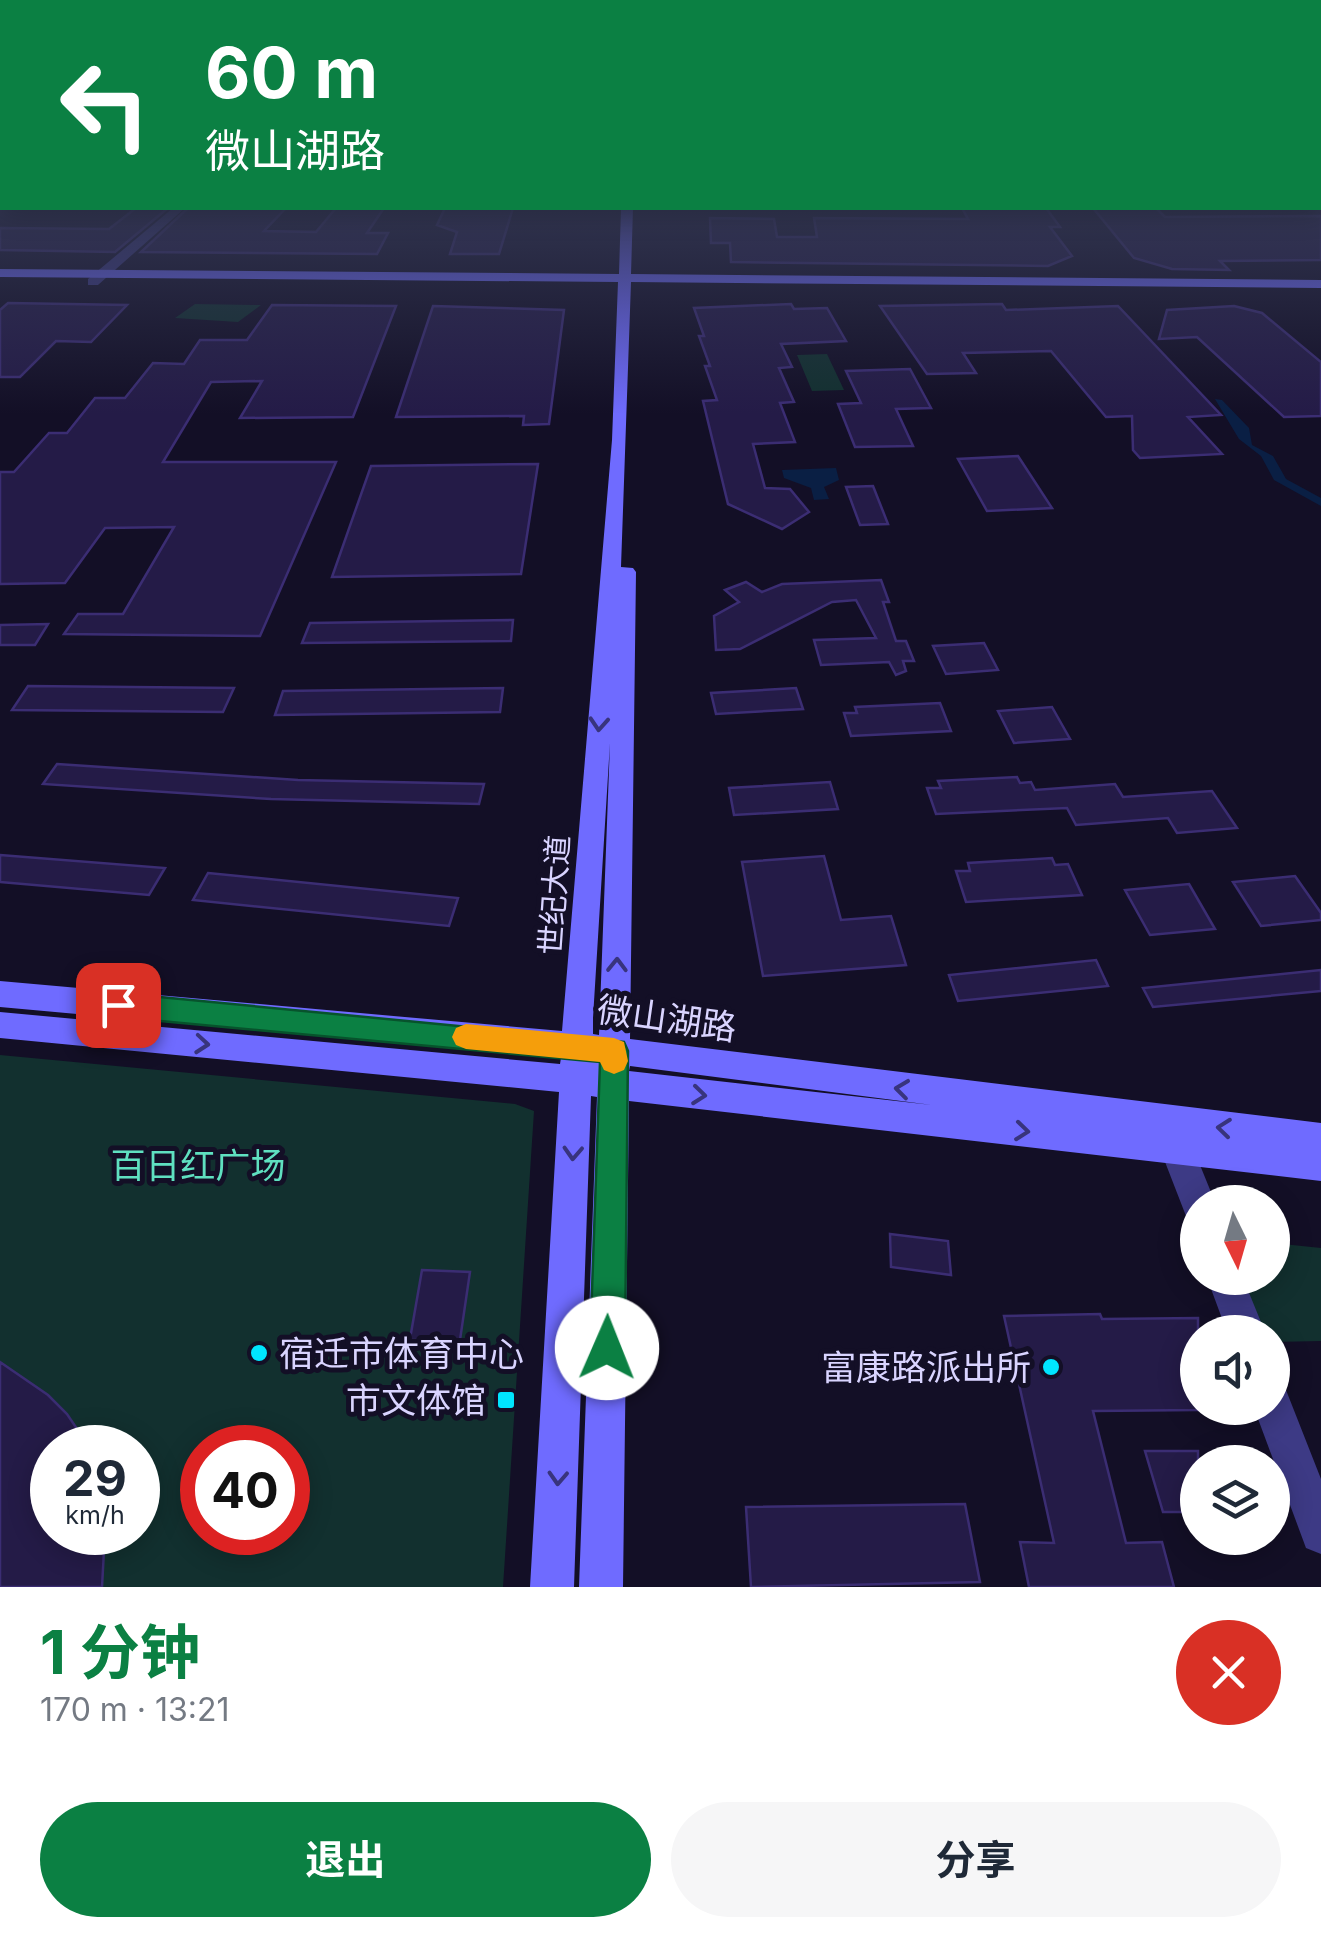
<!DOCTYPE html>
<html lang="zh">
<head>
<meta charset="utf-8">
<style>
  body { margin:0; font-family:Inter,"Noto Sans SC",sans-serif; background:#f6f6f7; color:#1f2937; height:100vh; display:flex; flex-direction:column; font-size:38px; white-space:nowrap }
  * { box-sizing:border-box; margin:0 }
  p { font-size:32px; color:#747a83 }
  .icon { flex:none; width:55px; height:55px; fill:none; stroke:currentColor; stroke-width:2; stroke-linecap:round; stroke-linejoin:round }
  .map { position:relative; height:1587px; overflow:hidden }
  .sheet { display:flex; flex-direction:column; background:#fff; flex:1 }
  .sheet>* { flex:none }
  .hud { position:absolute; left:0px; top:0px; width:1322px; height:210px; box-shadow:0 5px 25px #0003; background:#0b8043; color:#fff; overflow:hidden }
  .needle { width:65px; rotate:175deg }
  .controls { position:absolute; left:1180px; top:1185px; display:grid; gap:20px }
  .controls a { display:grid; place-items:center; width:110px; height:110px; border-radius:50%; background:#fff; box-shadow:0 5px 25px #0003; font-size:50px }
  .speed { position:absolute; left:30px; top:1425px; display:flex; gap:20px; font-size:50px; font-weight:700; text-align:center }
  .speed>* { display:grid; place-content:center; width:130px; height:130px; border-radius:50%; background:#fff; box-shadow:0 5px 25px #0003; line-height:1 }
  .speed small { font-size:25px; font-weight:400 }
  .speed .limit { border:15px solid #d22; background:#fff; color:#111 }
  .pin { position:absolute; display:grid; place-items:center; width:85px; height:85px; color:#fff; margin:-42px; border-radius:20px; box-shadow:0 5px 15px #0006 }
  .me { position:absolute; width:110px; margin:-55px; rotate:1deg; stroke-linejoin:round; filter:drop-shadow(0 0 8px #0008) }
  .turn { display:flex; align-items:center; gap:35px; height:210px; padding:0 40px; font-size:45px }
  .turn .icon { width:130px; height:130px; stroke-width:2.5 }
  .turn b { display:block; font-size:70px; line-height:85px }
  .round { display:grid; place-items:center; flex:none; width:105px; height:105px; border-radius:52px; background:#f6f6f7 }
  .headline { display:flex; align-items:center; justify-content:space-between; height:170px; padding:0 40px }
  h1 { font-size:60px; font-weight:700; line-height:75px; color:#0b8043 }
  .button { display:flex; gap:20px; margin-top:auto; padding:20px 40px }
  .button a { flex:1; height:115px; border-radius:60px; background:#0b8043; color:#fff; font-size:40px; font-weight:700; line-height:115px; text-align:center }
  .button a+a { background:#f6f6f7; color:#1f2937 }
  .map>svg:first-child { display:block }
</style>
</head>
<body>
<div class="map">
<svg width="1321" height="1587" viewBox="0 0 1321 1587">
  <rect width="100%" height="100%" fill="#130f26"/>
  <path fill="#12302f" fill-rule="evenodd" d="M 195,304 L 261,305 L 238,322 L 175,318 Z
    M 827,354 L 844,390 L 812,391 L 797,355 Z
    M 0,1055 L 515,1104 L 534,1111 L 503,1587 L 0,1587 ZM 52,1448 L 138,1448 L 138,1532 L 52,1532 ZM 202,1448 L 288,1448 L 288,1532 L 202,1532 Z
    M 1273,1243 L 1321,1248 L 1321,1341 L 1273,1342 L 1272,1332 L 1261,1332 L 1240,1278 L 1272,1278 Z"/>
  <path fill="#0a1f44" d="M 1215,399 L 1222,400 L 1249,428 L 1252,445 L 1273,456 L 1286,479 L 1321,498 L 1321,506 L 1274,480 L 1261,456 L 1239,439 Z
    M 836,468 L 839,480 L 824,487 L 829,499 L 814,500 L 811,488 L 784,478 L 782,470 Z"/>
  <path fill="#241b47" stroke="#3b2d73" stroke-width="2.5" d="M 136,208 L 168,208 L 115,252 L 0,250 L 0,228 L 109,229 Z
    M 188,208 L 286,208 L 264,231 L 316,232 L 336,208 L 384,208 L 367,233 L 388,233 L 377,254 L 141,252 Z
    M 445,208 L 513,208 L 499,254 L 450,254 L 457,232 L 437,225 Z
    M 962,208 L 1046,208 L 1060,227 L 1050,227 L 1072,256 L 1048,266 L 731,262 L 730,243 L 711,243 L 710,218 L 774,219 L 777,237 L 817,237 L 814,218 L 968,219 Z
    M 1093,208 L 1156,208 L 1165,217 L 1321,216 L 1321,260 L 1220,261 L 1229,270 L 1172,269 L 1134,258 Z
    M 8,303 L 127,305 L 91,342 L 56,341 L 20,377 L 0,377 L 0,310 Z
    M 791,304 L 794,309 L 827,308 L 846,341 L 781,344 L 792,367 L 779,368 L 794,402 L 780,403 L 795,442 L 753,444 L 765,488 L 790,489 L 809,512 L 782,529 L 728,504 L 703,401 L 717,400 L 705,366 L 710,366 L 699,336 L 704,336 L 694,308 Z
    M 1002,304 L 1006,310 L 1118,306 L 1221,415 L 1188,417 L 1222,454 L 1140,458 L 1133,450 L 1132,416 L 1106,417 L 1051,351 L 963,353 L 976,373 L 927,374 L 880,306 Z
    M 272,305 L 396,306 L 353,417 L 240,418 L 262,381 L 211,382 L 163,462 L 336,462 L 260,636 L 64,634 L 78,614 L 123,614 L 174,527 L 105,528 L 65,583 L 0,584 L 0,472 L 14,472 L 49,433 L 67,433 L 95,398 L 125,398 L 153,363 L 184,364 L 200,340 L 247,340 Z
    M 433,306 L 564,310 L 549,424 L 523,425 L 524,416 L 396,417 Z
    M 1234,306 L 1262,313 L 1321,362 L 1321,416 L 1284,417 L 1197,337 L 1159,339 L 1167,310 Z
    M 910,369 L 931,408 L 896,409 L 913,446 L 855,447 L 838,404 L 861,403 L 846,371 Z
    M 1018,456 L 1052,508 L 987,511 L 958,459 Z
    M 538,464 L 521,574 L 332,577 L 371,466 Z
    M 873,486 L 888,524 L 860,525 L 846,487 Z
    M 881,580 L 889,602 L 883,602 L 896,641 L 906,641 L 914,661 L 903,661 L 906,671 L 896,675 L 889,662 L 821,665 L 814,640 L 876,638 L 856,600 L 832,602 L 740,649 L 716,650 L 714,616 L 739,602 L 725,590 L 746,582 L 762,592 L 782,584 Z
    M 513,620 L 511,641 L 302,643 L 310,623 Z
    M 48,624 L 35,645 L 0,645 L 0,625 Z
    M 984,643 L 998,670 L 946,674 L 933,646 Z
    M 28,686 L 234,688 L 223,712 L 12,710 Z
    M 503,688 L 500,712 L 275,715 L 283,691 Z
    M 796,688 L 803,709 L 716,714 L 711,693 Z
    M 940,703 L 951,731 L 851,736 L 844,713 L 857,713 L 855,707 Z
    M 1052,707 L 1070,739 L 1014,743 L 998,711 Z
    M 57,764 L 298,780 L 484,784 L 479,804 L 271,799 L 43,784 Z
    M 1017,777 L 1020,783 L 1031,782 L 1035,790 L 1115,784 L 1123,797 L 1212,791 L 1237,828 L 1177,833 L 1168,818 L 1076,825 L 1067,808 L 936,814 L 927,788 L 941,788 L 938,781 Z
    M 830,782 L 838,809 L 734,815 L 729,788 Z
    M 0,855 L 165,868 L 149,895 L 0,882 Z
    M 824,856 L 841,920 L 891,916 L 906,965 L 763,976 L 742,862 Z
    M 1052,858 L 1055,865 L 1068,864 L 1082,895 L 966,902 L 956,871 L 970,871 L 968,863 Z
    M 208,873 L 458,898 L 449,926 L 193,900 Z
    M 1295,876 L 1321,913 L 1321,920 L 1261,926 L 1233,882 Z
    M 1189,884 L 1215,929 L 1150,935 L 1125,890 Z
    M 1096,960 L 1108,986 L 958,1001 L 949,975 Z
    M 1321,970 L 1321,991 L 1153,1007 L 1143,988 Z
    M 890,1234 L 948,1241 L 951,1275 L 891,1267 Z
    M 422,1270 L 470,1272 L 460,1340 L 410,1339 Z
    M 1100,1314 L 1102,1319 L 1198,1318 L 1198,1410 L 1093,1411 L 1126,1543 L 1162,1542 L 1174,1587 L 1029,1587 L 1020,1542 L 1054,1543 L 1004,1316 Z
    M 0,1362 L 48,1395 L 67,1414 L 90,1448 L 52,1448 L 52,1532 L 105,1532 L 102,1587 L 0,1587 Z
    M 1145,1451 L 1198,1451 L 1198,1512 L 1163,1512 Z
    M 965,1504 L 980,1582 L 751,1587 L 746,1507 Z"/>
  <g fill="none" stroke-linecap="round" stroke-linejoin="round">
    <path fill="#3d3a85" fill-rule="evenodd" d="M 173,208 L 185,208 L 98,285 L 88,285 L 88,279 Z
      M 1177,1133 L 1189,1138 L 1215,1202 L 1198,1202 L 1198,1221 L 1186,1216 L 1160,1149 L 1165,1138 Z
      M 1207,1278 L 1243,1278 L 1265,1332 L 1227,1332 Z
      M 1272,1385 L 1286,1390 L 1321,1479 L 1321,1554 L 1306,1548 L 1254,1408 L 1272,1408 Z"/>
    <path fill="#6f6bff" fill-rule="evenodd" d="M 621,208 L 633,208 L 631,274 L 1321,280 L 1321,288 L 631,282 L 621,567 L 633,568 L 636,572 L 630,1039 L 1321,1123 L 1321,1181 L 629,1101 L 623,1587 L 579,1587 L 597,1097 L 591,1096 L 574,1587 L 530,1587 L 559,1092 L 0,1038 L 0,1012 L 560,1064 L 561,1058 L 0,1007 L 0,981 L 562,1031 L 612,440 L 618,282 L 0,277 L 0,269 L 619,274 ZM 610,743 L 599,1035 L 593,1034 L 593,1018 ZM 630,1066 L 932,1105 L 629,1071 Z"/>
  </g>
  <defs><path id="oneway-chevron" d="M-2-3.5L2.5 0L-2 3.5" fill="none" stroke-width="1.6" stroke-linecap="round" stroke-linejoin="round" transform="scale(2.5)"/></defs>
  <g stroke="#38347d">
    <use href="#oneway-chevron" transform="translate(599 724) rotate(94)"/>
    <use href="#oneway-chevron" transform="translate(617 965) rotate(-89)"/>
    <use href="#oneway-chevron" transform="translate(202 1044) rotate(5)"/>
    <use href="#oneway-chevron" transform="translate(902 1089) rotate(-173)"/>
    <use href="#oneway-chevron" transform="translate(699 1095) rotate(6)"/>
    <use href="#oneway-chevron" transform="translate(1224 1128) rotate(-174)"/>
    <use href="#oneway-chevron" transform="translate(1022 1131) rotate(6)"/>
    <use href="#oneway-chevron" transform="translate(573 1153) rotate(93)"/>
    <use href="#oneway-chevron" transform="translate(558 1478) rotate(93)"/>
  </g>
  <linearGradient id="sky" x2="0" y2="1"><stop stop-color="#0a0815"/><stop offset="0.46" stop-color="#333752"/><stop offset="1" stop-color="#333752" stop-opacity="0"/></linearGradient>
  <rect width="1321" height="414" fill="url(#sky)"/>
  <path fill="#0b8043" stroke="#07532c" stroke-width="2.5" d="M 118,993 L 624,1042 L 628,1051 L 625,1348 L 619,1360 L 607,1365 L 595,1360 L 590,1348 L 600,1062 L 118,1017 L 109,1013 L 105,1005 L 109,996 Z"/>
  <path fill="#f59e0b" d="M 466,1024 L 614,1038 L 624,1042 L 628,1061 L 624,1070 L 614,1074 L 604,1070 L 600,1062 L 466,1049 L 456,1045 L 452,1037 L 456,1028 Z"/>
  <g fill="#00e5ff" stroke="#130f26" stroke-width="4">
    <circle cx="259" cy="1353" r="10"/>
    <circle cx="1051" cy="1367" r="10"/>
    <rect x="496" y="1390" width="20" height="20" rx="5"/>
  </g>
  <g text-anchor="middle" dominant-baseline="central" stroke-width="10" stroke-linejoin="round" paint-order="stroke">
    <g font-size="30" fill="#d9d4ff" stroke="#130f26">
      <text transform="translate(554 895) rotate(-86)">世纪大道</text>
    </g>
    <g font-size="35" fill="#d9d4ff" stroke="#130f26">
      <text transform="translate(667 1018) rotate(8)">微山湖路</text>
    </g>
    <g font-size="35" fill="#5fe0c0" stroke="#130f26">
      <text x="198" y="1165">百日红广场</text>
    </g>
    <g font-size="35" fill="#d9d4ff" stroke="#130f26" text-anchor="end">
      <text x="279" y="1353" text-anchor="start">宿迁市体育中心</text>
      <text x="1031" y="1367">富康路派出所</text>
      <text x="486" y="1400">市文体馆</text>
    </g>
  </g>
</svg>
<div class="controls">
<a><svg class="needle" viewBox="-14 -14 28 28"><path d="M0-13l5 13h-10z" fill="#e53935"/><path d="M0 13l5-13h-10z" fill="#747a83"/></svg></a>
<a><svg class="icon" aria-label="sound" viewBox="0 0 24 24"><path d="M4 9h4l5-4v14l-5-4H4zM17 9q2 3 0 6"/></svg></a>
<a><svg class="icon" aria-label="layers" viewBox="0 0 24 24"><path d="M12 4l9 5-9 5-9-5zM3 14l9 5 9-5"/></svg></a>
</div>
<div class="speed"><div>29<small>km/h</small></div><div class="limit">40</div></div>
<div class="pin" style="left:118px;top:1005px;background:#d93025"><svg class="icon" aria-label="arrive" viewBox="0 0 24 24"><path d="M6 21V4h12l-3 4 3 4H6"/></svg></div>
<svg class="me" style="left:607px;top:1348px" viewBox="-20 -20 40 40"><circle r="19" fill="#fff"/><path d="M0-13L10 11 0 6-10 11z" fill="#0b8043"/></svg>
<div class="hud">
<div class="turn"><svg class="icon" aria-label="left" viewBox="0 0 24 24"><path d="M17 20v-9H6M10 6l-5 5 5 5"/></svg><div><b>60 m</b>微山湖路</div></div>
</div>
</div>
<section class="sheet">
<div class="headline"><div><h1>1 分钟</h1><p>170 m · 13:21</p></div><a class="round" style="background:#d93025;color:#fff"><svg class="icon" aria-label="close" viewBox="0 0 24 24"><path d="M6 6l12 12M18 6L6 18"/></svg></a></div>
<div class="button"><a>退出</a><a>分享</a></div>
</section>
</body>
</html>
